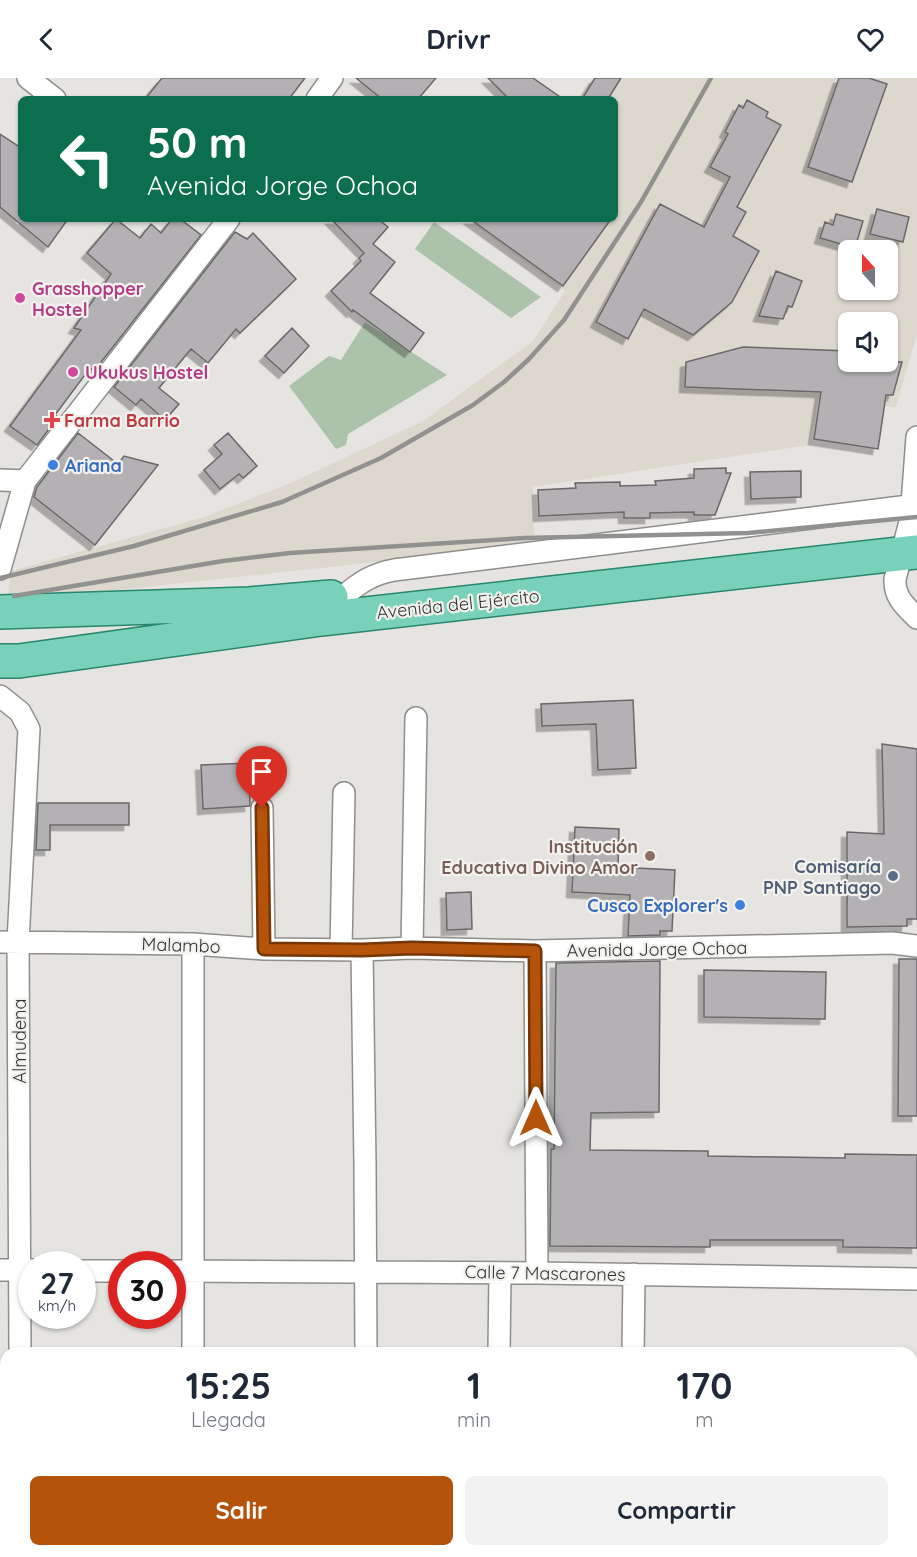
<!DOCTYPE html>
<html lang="es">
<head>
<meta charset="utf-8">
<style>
  body { margin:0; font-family:Quicksand,sans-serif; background:#f2f2f3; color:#1f2937; height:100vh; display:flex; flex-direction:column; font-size:22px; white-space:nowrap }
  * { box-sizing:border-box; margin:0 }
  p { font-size:20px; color:#747a83 }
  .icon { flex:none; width:33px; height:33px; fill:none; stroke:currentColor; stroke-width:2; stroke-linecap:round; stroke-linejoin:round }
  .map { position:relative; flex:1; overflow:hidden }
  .side { position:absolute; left:0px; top:1269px; width:918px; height:210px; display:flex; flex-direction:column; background:#fff; border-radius:18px 18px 0 0; box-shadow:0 2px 4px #0004 }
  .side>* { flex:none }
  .banner { position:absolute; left:18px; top:18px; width:600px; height:126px; border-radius:9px; box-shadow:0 2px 4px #0004; background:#0b6e4f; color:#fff; overflow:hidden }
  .needle { width:39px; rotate:339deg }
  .buttons { position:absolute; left:838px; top:162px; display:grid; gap:12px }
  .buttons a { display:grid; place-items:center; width:60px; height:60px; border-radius:9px; background:#fff; box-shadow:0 2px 4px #0004; font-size:30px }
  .speed { position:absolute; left:18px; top:1173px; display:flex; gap:12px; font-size:30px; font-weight:700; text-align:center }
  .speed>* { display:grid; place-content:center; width:78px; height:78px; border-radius:50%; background:#fff; box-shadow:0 2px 4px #0004; line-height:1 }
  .speed small { font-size:15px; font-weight:400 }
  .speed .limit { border:9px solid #d22; background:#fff; color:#111 }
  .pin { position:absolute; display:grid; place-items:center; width:51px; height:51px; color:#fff; margin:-62px -26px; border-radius:50% 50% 50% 0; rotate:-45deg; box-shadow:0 0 6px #0007 }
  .pin .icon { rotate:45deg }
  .me { position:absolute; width:66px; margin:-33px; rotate:0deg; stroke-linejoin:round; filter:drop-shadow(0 0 4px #0008) }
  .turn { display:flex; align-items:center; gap:21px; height:126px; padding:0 30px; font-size:27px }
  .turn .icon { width:78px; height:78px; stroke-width:2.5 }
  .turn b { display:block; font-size:42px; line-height:51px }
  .eta { display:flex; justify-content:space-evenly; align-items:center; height:102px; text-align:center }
  .eta b { font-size:36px; font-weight:700; line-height:42px }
  .button { display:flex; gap:12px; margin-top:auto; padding:12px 30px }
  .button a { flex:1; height:69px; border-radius:9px; background:#b45309; color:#fff; font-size:24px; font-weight:700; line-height:69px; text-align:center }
  .button a+a { background:#f2f2f3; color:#1f2937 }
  header { display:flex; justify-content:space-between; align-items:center; height:78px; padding:0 30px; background:#fff; font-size:27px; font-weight:700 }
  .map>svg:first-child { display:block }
</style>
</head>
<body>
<header><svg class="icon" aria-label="back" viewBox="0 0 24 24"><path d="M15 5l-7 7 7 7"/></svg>Drivr<svg class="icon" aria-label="heart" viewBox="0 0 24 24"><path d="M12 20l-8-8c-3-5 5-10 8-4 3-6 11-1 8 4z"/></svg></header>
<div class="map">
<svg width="917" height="1479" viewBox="0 0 917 1479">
  <defs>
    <filter id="shadow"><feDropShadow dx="-5.5" dy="5.5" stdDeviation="0" flood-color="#0004"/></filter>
  </defs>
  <rect width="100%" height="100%" fill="#e5e4e1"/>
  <path fill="#dcd8ce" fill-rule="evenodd" d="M 593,0 L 917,0 L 917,256 L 896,329 L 817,326 L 809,367 L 533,409 L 534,467 L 7,524 L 11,493 L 204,439 L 293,404 L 423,343 L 533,263 L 565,213 L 467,142 L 615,141 L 615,21 L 580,21 ZM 849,172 L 888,172 L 888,212 L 849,212 ZM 849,244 L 888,244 L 888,284 L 849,284 Z"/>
  <path fill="#adc2aa" d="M 434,144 L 541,219 L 511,240 L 415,171 Z
    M 365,244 L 447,297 L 348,356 L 346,367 L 336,371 L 289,308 L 329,278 L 341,282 Z"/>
  <path fill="#b3b1b4" stroke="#6a686a" stroke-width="1.5" filter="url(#shadow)" d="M 162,0 L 305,0 L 289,21 L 145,21 Z
    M 356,0 L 436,0 L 418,21 L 382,21 Z
    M 488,0 L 533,0 L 563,21 L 509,21 Z
    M 595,0 L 621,0 L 608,21 L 582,21 Z
    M 839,0 L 869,0 L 887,6 L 852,104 L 808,89 Z
    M 747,22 L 768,34 L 766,39 L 781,47 L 737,129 L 746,134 L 733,158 L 759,173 L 732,224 L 693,257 L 644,231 L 628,261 L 596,244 L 660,126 L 704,149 L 730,99 L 710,89 L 728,56 L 725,54 L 739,27 L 743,30 Z
    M 0,56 L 21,70 L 21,141 L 68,141 L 48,169 L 0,129 Z
    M 877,131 L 909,139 L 903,164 L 870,156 Z
    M 836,136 L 863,143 L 855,170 L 820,160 L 825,144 L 833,147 Z
    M 116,141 L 140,160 L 151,146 L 161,155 L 172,141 L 180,141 L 201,157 L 94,293 L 90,290 L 55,337 L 58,339 L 37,367 L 10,348 L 81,252 L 74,250 L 111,196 L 87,175 Z
    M 331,141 L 378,141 L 388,149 L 373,166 L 395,184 L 370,215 L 424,255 L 410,274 L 353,232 L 352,234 L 331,213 L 361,183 L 359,180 L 364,175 Z
    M 470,141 L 611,141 L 563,208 Z
    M 235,154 L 247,161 L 253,155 L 296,201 L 240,255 L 236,251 L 208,285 L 191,271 L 159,310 L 179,326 L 165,342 L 141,321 L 136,327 L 114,309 Z
    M 776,193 L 802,203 L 792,229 L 788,228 L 783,241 L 759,238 Z
    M 292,250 L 309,268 L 284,295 L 265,278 Z
    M 743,269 L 849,273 L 849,284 L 902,284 L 893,317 L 886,317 L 878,371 L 814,361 L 821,314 L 685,309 L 686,284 Z
    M 78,355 L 118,386 L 124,378 L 158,387 L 95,467 L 34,419 L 37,409 Z
    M 228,355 L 257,388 L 243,400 L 239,396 L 220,411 L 204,392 L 222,376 L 214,367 Z
    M 726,390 L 726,395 L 731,395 L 715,437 L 694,437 L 694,434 L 650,435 L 650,440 L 624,440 L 624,434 L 539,438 L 538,412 L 576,410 L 575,405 L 620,404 L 620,408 L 656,407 L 655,403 L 694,400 L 694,391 Z
    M 801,393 L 801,419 L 751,421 L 750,394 Z
    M 633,622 L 636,690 L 598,692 L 596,646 L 542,648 L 541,626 Z
    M 882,666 L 917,671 L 917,841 L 907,841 L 907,848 L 847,849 L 847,754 L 884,756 Z
    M 249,685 L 250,728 L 203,731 L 201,687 Z
    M 38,725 L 129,725 L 129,747 L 50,747 L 50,772 L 36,772 Z
    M 575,749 L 619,751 L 618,789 L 675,792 L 672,853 L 660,853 L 660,857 L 628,858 L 630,817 L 572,814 Z
    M 471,814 L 472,851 L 447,852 L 446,815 Z
    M 899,881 L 917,881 L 917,1038 L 898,1038 Z
    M 660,883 L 659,1034 L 591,1035 L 590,1072 L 708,1073 L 708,1078 L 845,1080 L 845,1076 L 917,1077 L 917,1170 L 843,1169 L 843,1162 L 710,1162 L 710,1169 L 550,1168 L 551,1071 L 554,1071 L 556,885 Z
    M 704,892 L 826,894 L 825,941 L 704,939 Z"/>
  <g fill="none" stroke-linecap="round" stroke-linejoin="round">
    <g stroke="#8f8e8b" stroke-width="24">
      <path id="minor" d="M 28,0 L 55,21
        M 317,21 L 332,0
        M 917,359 L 911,440 L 895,501 C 894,519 905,528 917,540
        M 0,402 L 25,403
        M 0,491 L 25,403 L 229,141
        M 344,518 C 360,504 373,496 394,492 L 917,427
        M 0,618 L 20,634 L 29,651 L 18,864 L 20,1275
        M 262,730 L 264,871
        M 0,864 L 193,866 L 264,871 L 362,872 L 412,870 L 535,873 L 892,865 L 917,868
        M 412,870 L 416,640
        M 341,871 L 344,715
        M 362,872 L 365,1087 L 366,1275
        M 535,873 L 537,1195
        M 0,1192 L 32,1192
        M 82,1193 L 122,1193
        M 172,1193 L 537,1195 L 917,1201
        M 193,1275 L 193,866
        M 499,1275 L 500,1195
        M 633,1275 L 634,1196
        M 20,1473 L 20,1479
        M 197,1473 L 197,1479
        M 367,1473 L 367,1479
        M 495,1479 L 495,1473
        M 630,1479 L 630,1473"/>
    </g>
    <g stroke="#28876d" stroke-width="36">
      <path id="primary" d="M 0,534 L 249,526 L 331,519
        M 0,583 L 19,583 L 321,541 L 917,474"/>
    </g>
    <use href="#minor" stroke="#fff" stroke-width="21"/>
    <use href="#primary" stroke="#7ad1ba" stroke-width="33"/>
    <path stroke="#91918f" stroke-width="4.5" d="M 0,500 L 134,468 L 282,424 L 381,380 L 473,327 L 504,304 L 529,281 L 564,242 L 641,124 L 711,0
      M 14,518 L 223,483 L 290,475 L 525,460 L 748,455 L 917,439"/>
  </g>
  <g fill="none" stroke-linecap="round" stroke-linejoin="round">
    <g stroke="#753606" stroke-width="15">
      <path id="route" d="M 262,730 L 264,871 L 362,872 L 412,870 L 535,873 L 536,1040"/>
    </g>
    <use href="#route" stroke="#b45309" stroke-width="10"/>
  </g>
  <g fill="#d1479c" stroke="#f3f2ee" stroke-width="2">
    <circle cx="20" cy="220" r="6"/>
    <circle cx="73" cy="294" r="6"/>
  </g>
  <path fill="#e0444e" stroke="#f3f2ee" stroke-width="2" d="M49 333h6v6h6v6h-6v6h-6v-6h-6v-6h6z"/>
  <g fill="#3f7fe0" stroke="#f3f2ee" stroke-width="2">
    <circle cx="53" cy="387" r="6"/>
    <circle cx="740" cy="827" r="6"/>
  </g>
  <circle fill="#8d6e63" stroke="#f3f2ee" stroke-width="2" cx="650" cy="778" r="6"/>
  <circle fill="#5c6f8a" stroke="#f3f2ee" stroke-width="2" cx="893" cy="798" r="6"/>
  <g text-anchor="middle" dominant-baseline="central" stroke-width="4.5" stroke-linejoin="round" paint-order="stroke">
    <g font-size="18" font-weight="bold" fill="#b23c85" stroke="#f3f2ee" text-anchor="start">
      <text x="32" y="210">Grasshopper<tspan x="32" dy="21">Hostel</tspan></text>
      <text x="85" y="294">Ukukus Hostel</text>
    </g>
    <g font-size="18" font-weight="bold" fill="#be3a42" stroke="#f3f2ee" text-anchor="start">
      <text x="64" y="342">Farma Barrio</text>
    </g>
    <g font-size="18" font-weight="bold" fill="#366cbe" stroke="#f3f2ee" text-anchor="start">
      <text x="65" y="387">Ariana</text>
      <text x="728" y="827" text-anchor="end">Cusco Explorer's</text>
    </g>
    <g font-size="18" fill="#343433" stroke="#f3f2ee">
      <text transform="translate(458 526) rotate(-6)">Avenida del Ejército</text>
      <text transform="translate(181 867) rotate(2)">Malambo</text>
      <text transform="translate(657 871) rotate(-1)">Avenida Jorge Ochoa</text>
      <text transform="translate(19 963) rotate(-90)">Almudena</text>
      <text transform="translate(545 1195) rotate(1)">Calle 7 Mascarones</text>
    </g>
    <g font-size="18" font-weight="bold" fill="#785e54" stroke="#f3f2ee" text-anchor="end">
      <text x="638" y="768">Institución<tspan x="638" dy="21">Educativa Divino Amor</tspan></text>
    </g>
    <g font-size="18" font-weight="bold" fill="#4e5e75" stroke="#f3f2ee" text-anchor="end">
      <text x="881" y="788">Comisaría<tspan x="881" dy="21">PNP Santiago</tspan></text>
    </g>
  </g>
</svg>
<div class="buttons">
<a><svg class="needle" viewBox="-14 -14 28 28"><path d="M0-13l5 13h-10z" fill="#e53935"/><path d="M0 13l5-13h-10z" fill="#747a83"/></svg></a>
<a><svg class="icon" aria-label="sound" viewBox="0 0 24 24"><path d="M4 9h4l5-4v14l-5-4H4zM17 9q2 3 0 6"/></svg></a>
</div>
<div class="speed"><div>27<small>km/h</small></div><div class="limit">30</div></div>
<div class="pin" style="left:262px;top:730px;background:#d93025"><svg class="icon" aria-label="arrive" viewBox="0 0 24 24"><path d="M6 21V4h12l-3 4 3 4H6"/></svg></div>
<svg class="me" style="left:536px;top:1040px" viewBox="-20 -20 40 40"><path d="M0-17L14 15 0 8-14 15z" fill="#b45309" stroke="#fff" stroke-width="4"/></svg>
<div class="banner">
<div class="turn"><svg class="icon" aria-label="left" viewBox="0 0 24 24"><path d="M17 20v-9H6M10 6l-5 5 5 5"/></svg><div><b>50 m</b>Avenida Jorge Ochoa</div></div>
</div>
<section class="side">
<div class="eta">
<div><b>15:25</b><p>Llegada</p></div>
<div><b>1</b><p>min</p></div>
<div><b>170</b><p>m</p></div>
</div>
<div class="button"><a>Salir</a><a>Compartir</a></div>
</section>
</div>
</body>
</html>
